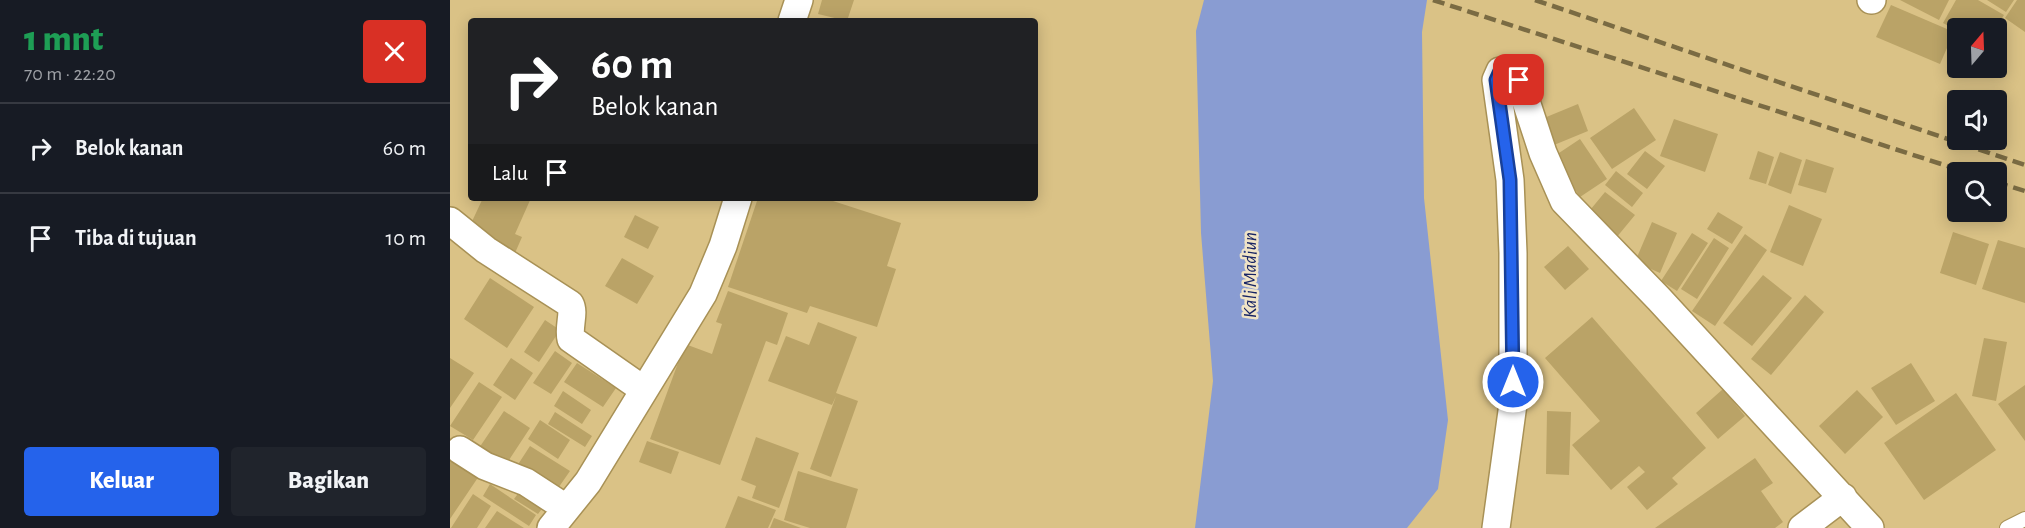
<!DOCTYPE html>
<html lang="id">
<head>
<meta charset="utf-8">
<style>
  body { margin:0; font-family:"Alegreya Sans",sans-serif; background:#20242c; color:#f1f3f6; height:100vh; display:flex; flex-direction:column; font-size:22px; white-space:nowrap }
  * { box-sizing:border-box; margin:0 }
  p { font-size:20px; color:#9ea1a6 }
  .icon { flex:none; width:33px; height:33px; fill:none; stroke:currentColor; stroke-width:2; stroke-linecap:round; stroke-linejoin:round }
  .map { position:relative; flex:1; overflow:hidden }
  .panel { display:flex; flex-direction:column; background:#171b24; width:450px }
  .panel>* { flex:none }
  .guide { position:absolute; left:18px; top:18px; width:570px; height:183px; border-radius:6px; box-shadow:0 3px 15px #0003; background:#202124; color:#fff; overflow:hidden }
  .needle { width:39px; rotate:19deg }
  .tools { position:absolute; left:1497px; top:18px; display:grid; gap:12px }
  .tools a { display:grid; place-items:center; width:60px; height:60px; border-radius:6px; background:#171b24; box-shadow:0 3px 15px #0003; font-size:30px }
  .pin { position:absolute; display:grid; place-items:center; width:51px; height:51px; color:#fff; margin:-26px; border-radius:12px; box-shadow:0 3px 9px #0006 }
  .me { position:absolute; width:66px; margin:-33px; rotate:0deg; stroke-linejoin:round; filter:drop-shadow(0 0 4px #0008) }
  .turn { display:flex; align-items:center; gap:21px; height:126px; padding:0 24px; font-size:27px }
  .turn .icon { width:78px; height:78px; stroke-width:2.5 }
  .turn b { display:block; font-size:42px; line-height:51px }
  .then { display:flex; align-items:center; height:57px; padding:0 24px; background:#0003; gap:12px; font-size:22px }
  .round { display:grid; place-items:center; flex:none; width:63px; height:63px; border-radius:6px; background:#20242c }
  .summary { display:flex; align-items:center; justify-content:space-between; height:102px; padding:0 24px }
  h1 { font-size:36px; font-weight:800; line-height:45px; color:#1e9e55 }
  .primary-button { display:flex; gap:12px; margin-top:auto; padding:12px 24px }
  .primary-button a { flex:1; height:69px; border-radius:6px; background:#2563eb; color:#fff; font-size:24px; font-weight:800; line-height:69px; text-align:center }
  .primary-button a+a { background:#20242c; color:#f1f3f6 }
  ul { padding:0; list-style:none }
  li { display:flex; align-items:center; gap:18px; height:90px; padding:0 24px; border-top:2px solid #363941 }
  li div { flex:1 }
  li b { display:block; font-size:22px }
  li em { font-style:normal }
  main { display:flex; flex:1; min-height:0 }
  .map>svg:first-child { display:block }
</style>
</head>
<body>
<main>
<section class="panel">
<div class="summary"><div><h1>1 mnt</h1><p>70 m · 22:20</p></div><a class="round" style="background:#d93025;color:#fff"><svg class="icon" aria-label="close" viewBox="0 0 24 24"><path d="M6 6l12 12M18 6L6 18"/></svg></a></div>
<ul>
<li><svg class="icon" aria-label="right" viewBox="0 0 24 24"><path d="M7 20v-9h11M14 6l5 5-5 5"/></svg><div><b>Belok kanan</b></div><em>60 m</em></li>
<li><svg class="icon" aria-label="arrive" viewBox="0 0 24 24"><path d="M6 21V4h12l-3 4 3 4H6"/></svg><div><b>Tiba di tujuan</b></div><em>10 m</em></li>
</ul>
<div class="primary-button"><a>Keluar</a><a>Bagikan</a></div>
</section>
<div class="map">
<svg width="1575" height="528" viewBox="0 0 1575 528">
  <rect width="100%" height="100%" fill="#dac286"/>
  <path fill="#899cd2" d="M 754,0 L 977,0 L 972,32 L 974,198 L 998,420 L 988,489 L 957,528 L 745,528 L 763,381 L 751,233 L 746,31 Z"/>
  <path fill="#baa367" d="M 372,0 L 404,0 L 397,21 L 368,14 Z
    M 1450,0 L 1499,0 L 1489,20 Z
    M 1506,0 L 1528,0 L 1554,15 L 1546,28 L 1508,28 L 1508,31 L 1493,23 Z
    M 1537,0 L 1564,0 L 1556,12 Z
    M 1567,0 L 1575,0 L 1575,32 L 1555,18 Z
    M 1441,5 L 1504,32 L 1490,64 L 1426,37 Z
    M 1128,104 L 1138,131 L 1104,145 L 1094,118 Z
    M 1184,108 L 1206,140 L 1162,169 L 1140,138 Z
    M 1224,119 L 1268,134 L 1255,172 L 1210,156 Z
    M 1130,139 L 1157,179 L 1130,197 L 1103,157 Z
    M 1195,151 L 1215,166 L 1197,189 L 1177,174 Z
    M 1308,151 L 1324,157 L 1316,184 L 1299,179 Z
    M 1330,152 L 1352,160 L 1341,194 L 1318,185 Z
    M 1356,159 L 1384,168 L 1376,193 L 1348,185 Z
    M 1166,171 L 1193,193 L 1182,207 L 1155,185 Z
    M 1155,192 L 1185,215 L 1166,238 L 1136,215 Z
    M 33,198 L 81,198 L 65,234 L 72,237 L 65,253 L 17,232 Z
    M 308,198 L 384,198 L 383,201 L 451,223 L 437,266 L 446,269 L 427,327 L 360,306 L 357,313 L 278,287 Z
    M 1339,205 L 1372,219 L 1353,266 L 1320,252 Z
    M 1268,212 L 1293,227 L 1282,244 L 1257,229 Z
    M 185,215 L 209,227 L 198,249 L 174,237 Z
    M 1202,222 L 1227,233 L 1210,273 L 1185,262 Z
    M 1503,232 L 1539,244 L 1526,285 L 1490,273 Z
    M 1242,233 L 1258,243 L 1227,291 L 1211,281 Z
    M 1295,234 L 1317,250 L 1265,326 L 1242,311 Z
    M 1264,238 L 1279,248 L 1247,299 L 1231,289 Z
    M 1548,240 L 1575,248 L 1575,303 L 1532,289 Z
    M 1118,246 L 1139,269 L 1115,290 L 1094,267 Z
    M 172,258 L 204,276 L 187,304 L 155,286 Z
    M 1313,275 L 1342,298 L 1302,346 L 1273,323 Z
    M 40,278 L 84,307 L 57,348 L 14,319 Z
    M 278,291 L 338,313 L 327,345 L 316,341 L 270,465 L 200,439 L 235,344 L 262,354 L 272,324 L 266,322 Z
    M 1355,295 L 1374,312 L 1321,375 L 1301,359 Z
    M 1142,317 L 1256,448 L 1222,478 L 1228,484 L 1197,510 L 1177,487 L 1195,472 L 1189,466 L 1161,490 L 1122,445 L 1150,421 L 1095,358 Z
    M 95,320 L 110,330 L 89,362 L 74,352 Z
    M 368,322 L 407,337 L 386,393 L 408,401 L 381,477 L 360,469 L 386,396 L 382,405 L 318,381 L 336,336 L 359,345 Z
    M 1534,338 L 1557,342 L 1546,401 L 1522,396 Z
    M 105,351 L 122,363 L 101,394 L 83,383 Z
    M 0,358 L 24,373 L 0,408 Z
    M 61,358 L 83,373 L 65,400 L 43,385 Z
    M 127,363 L 166,388 L 153,407 L 114,382 Z
    M 1461,363 L 1485,401 L 1446,425 L 1421,388 Z
    M 29,382 L 52,397 L 23,440 L 0,426 Z
    M 1575,385 L 1575,441 L 1548,404 Z
    M 1273,389 L 1295,416 L 1268,439 L 1246,413 Z
    M 1407,390 L 1433,417 L 1395,454 L 1369,426 Z
    M 113,391 L 141,410 L 132,424 L 104,406 Z
    M 1506,393 L 1546,450 L 1474,500 L 1434,443 Z
    M 54,411 L 80,428 L 53,469 L 27,451 Z
    M 1097,411 L 1121,412 L 1119,475 L 1096,474 Z
    M 105,412 L 142,436 L 135,447 L 98,424 Z
    M 90,420 L 120,440 L 108,459 L 78,439 Z
    M 306,437 L 349,453 L 329,508 L 302,498 L 306,486 L 291,480 Z
    M 197,441 L 229,452 L 221,474 L 189,462 Z
    M 80,446 L 120,471 L 104,494 L 65,469 Z
    M 0,457 L 29,476 L 0,519 Z
    M 1305,458 L 1323,483 L 1311,491 L 1333,522 L 1325,528 L 1205,528 Z
    M 348,471 L 408,489 L 396,528 L 360,528 L 334,520 Z
    M 40,484 L 86,515 L 79,526 L 33,496 Z
    M 73,487 L 97,502 L 88,514 L 64,499 Z
    M 23,494 L 41,506 L 27,528 L 1,528 Z
    M 288,496 L 326,510 L 318,528 L 275,528 Z
    M 47,511 L 74,528 L 35,528 Z
    M 324,518 L 351,528 L 320,528 Z"/>
  <g fill="none" stroke-linecap="round" stroke-linejoin="round">
    <g stroke="#a89156" stroke-width="16">
      <path id="service" d="M 1557,528 L 1575,519"/>
    </g>
    <g stroke="#a89156" stroke-width="30">
      <path id="minor" d="M 1421,0 L 1422,0
        M 342,21 L 349,0
        M 0,221 L 36,250 L 120,304 C 125,313 118,327 121,339 L 194,390
        M 10,450 L 35,466 L 76,482 L 116,508
        M 101,528 L 138,482 L 253,294 L 273,246 L 288,198
        M 1046,528 L 1063,404 L 1063,253 L 1060,180 L 1046,80 L 1050,71 L 1056,70 L 1069,80 L 1093,153 L 1114,201 L 1209,299 L 1420,528
        M 1352,528 L 1393,497"/>
    </g>
    <use href="#service" stroke="#fff" stroke-width="14"/>
    <use href="#minor" stroke="#fff" stroke-width="27"/>
    <path stroke="#7a6b43" stroke-width="4.5" stroke-dasharray="12 6" stroke-linecap="butt" d="M 983,0 L 1516,172
      M 1085,0 L 1575,165
      M 1546,182 L 1575,191"/>
  </g>
  <g fill="none" stroke-linecap="round" stroke-linejoin="round">
    <g stroke="#184099" stroke-width="15">
      <path id="route" d="M 1063,382 L 1060,180 L 1046,80 L 1050,71 L 1056,70 L 1069,80"/>
    </g>
    <use href="#route" stroke="#2563eb" stroke-width="10"/>
  </g>
  <g text-anchor="middle" dominant-baseline="central" stroke-width="5" stroke-linejoin="round" paint-order="stroke">
    <g font-size="20" font-style="italic" fill="#172464" stroke="#f0e4c6">
      <text transform="translate(800 275) rotate(-90)">Kali Madiun</text>
    </g>
  </g>
</svg>
<div class="tools">
<a><svg class="needle" viewBox="-14 -14 28 28"><path d="M0-13l5 13h-10z" fill="#e53935"/><path d="M0 13l5-13h-10z" fill="#9ea1a6"/></svg></a>
<a><svg class="icon" aria-label="sound" viewBox="0 0 24 24"><path d="M4 9h4l5-4v14l-5-4H4zM17 9q2 3 0 6"/></svg></a>
<a><svg class="icon" aria-label="search" viewBox="0 0 24 24"><circle cx="10" cy="10" r="6"/><path d="M15 15l6 6"/></svg></a>
</div>
<div class="pin" style="left:1069px;top:80px;background:#d93025"><svg class="icon" aria-label="arrive" viewBox="0 0 24 24"><path d="M6 21V4h12l-3 4 3 4H6"/></svg></div>
<svg class="me" style="left:1063px;top:382px" viewBox="-20 -20 40 40"><circle r="17" fill="#2563eb" stroke="#fff" stroke-width="3"/><path d="M0-11L8 9 0 5-8 9z" fill="#fff"/></svg>
<div class="guide">
<div class="turn"><svg class="icon" aria-label="right" viewBox="0 0 24 24"><path d="M7 20v-9h11M14 6l5 5-5 5"/></svg><div><b>60 m</b>Belok kanan</div></div>
<div class="then">Lalu<svg class="icon" aria-label="arrive" viewBox="0 0 24 24"><path d="M6 21V4h12l-3 4 3 4H6"/></svg></div>
</div>
</div>
</main>
</body>
</html>
